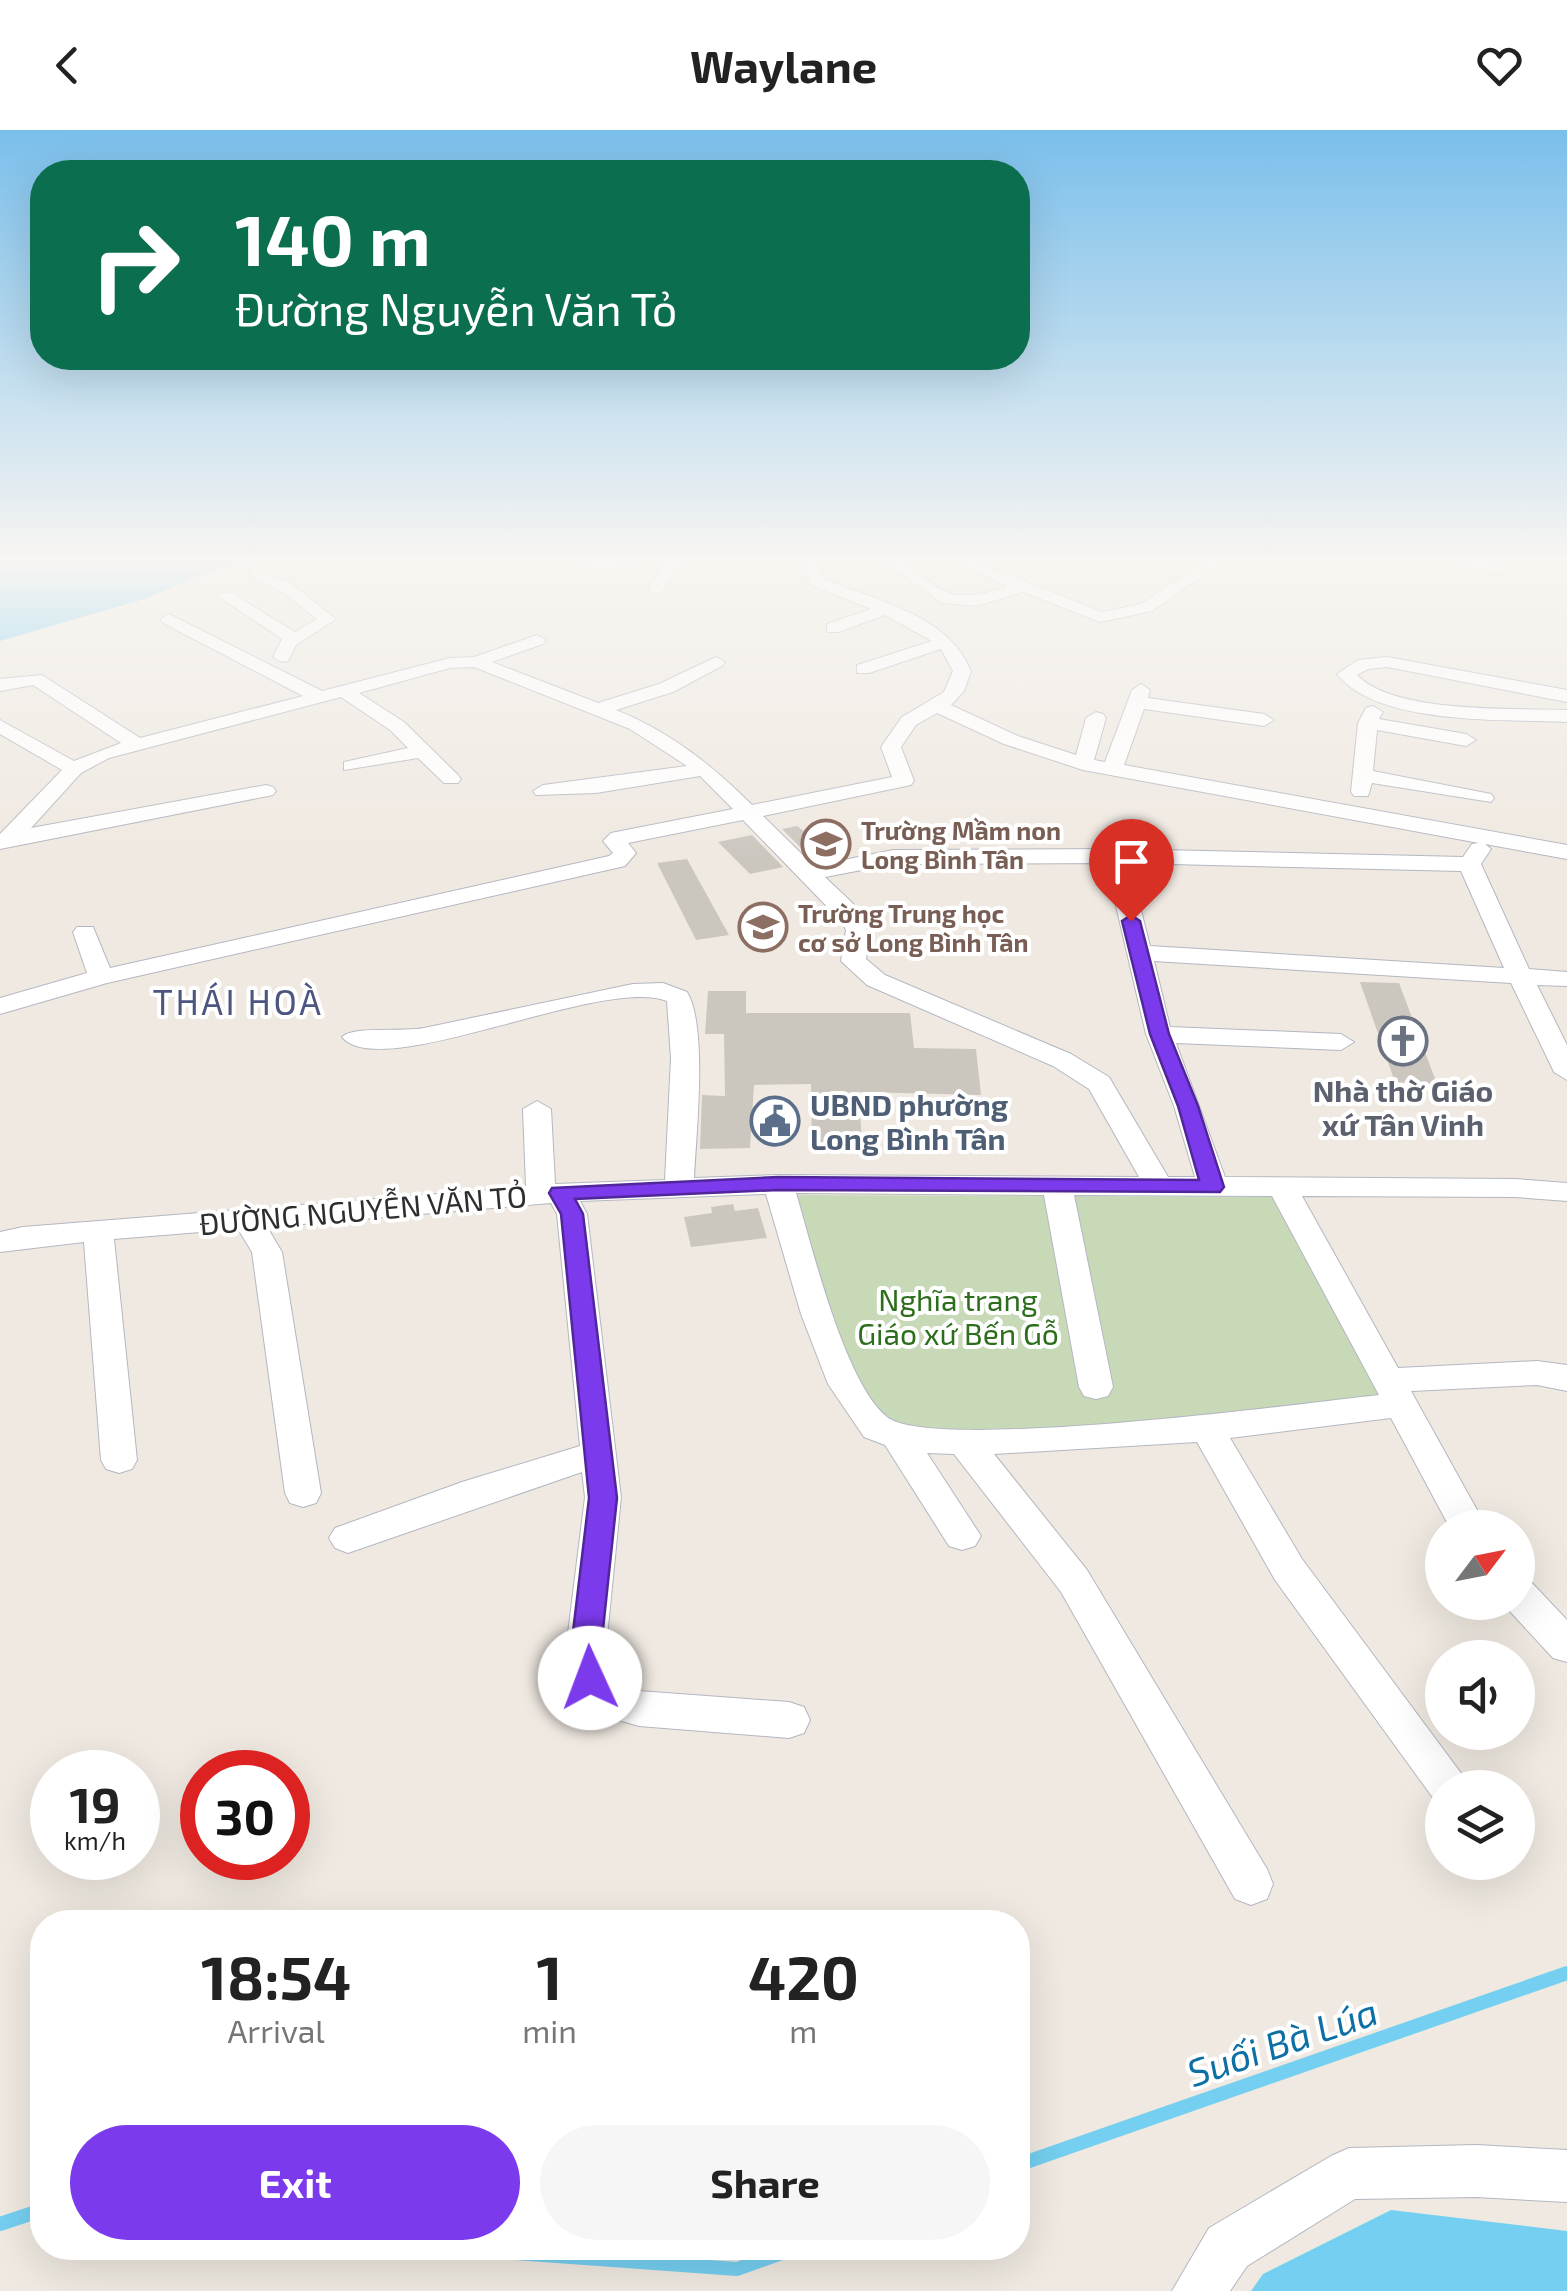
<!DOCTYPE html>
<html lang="en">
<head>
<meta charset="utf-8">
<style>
  body { margin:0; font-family:"Exo 2",sans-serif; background:#f6f6f6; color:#222; height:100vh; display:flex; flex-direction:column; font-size:38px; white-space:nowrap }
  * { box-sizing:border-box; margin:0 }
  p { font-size:32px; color:#767676 }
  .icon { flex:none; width:55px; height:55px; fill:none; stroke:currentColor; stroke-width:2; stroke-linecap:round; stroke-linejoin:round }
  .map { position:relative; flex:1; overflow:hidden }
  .panel { position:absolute; left:30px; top:1780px; width:1000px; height:350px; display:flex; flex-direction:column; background:#fff; border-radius:40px; box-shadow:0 10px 40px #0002 }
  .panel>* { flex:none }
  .banner { position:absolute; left:30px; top:30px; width:1000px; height:210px; border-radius:40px; box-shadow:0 10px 40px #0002; background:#0b6e4f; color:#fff; overflow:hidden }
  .needle { width:65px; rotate:58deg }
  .controls { position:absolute; left:1425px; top:1380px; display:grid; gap:20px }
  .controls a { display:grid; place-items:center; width:110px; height:110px; border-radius:50%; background:#fff; box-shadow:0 10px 40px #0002; font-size:50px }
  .speed { position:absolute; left:30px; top:1620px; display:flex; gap:20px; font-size:50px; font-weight:700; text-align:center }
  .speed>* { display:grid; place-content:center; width:130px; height:130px; border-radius:50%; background:#fff; box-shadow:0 10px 40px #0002; line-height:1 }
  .speed small { font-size:25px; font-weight:400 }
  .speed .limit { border:15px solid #d22; background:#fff; color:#111 }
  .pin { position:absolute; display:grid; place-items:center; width:85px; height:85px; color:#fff; margin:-102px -42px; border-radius:50% 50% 50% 0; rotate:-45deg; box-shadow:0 0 10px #0007 }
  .pin .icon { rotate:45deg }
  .me { position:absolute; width:110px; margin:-55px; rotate:358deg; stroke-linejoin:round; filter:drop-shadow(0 0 8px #0008) }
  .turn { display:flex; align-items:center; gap:35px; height:210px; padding:0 40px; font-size:45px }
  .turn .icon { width:130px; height:130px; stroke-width:2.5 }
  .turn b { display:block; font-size:70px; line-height:85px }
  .eta { display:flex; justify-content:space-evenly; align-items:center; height:170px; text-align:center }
  .eta b { font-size:60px; font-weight:700; line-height:70px }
  .cta { display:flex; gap:20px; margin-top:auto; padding:20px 40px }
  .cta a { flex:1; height:115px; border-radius:60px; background:#7c3aed; color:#fff; font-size:40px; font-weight:700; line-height:115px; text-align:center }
  .cta a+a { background:#f6f6f6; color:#222 }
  header { display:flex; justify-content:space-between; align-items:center; height:130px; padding:0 40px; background:#fff; font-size:45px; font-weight:700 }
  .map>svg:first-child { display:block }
</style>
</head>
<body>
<header><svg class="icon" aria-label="back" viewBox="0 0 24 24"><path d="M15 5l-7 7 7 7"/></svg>Waylane<svg class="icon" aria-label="heart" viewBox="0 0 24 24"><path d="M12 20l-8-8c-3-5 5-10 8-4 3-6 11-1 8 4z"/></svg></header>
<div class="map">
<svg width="1567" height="2161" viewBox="0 0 1567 2161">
  <rect width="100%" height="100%" fill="#efe9e1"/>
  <path fill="#c8d9b8" d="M 788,1065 L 1277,1067 L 1388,1269 L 1204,1293 L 959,1305 L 884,1295 L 831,1204 Z"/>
  <path fill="#75cff0" d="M 0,426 L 265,426 L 201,445 L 148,468 L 0,511 Z
    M 1391,2080 L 1567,2101 L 1567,2161 L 1251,2161 L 1263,2144 Z"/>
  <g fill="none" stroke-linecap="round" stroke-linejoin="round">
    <path stroke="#75cff0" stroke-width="14" d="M 1018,2035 L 1567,1843
      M 0,2094 L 42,2080
      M 490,2118 L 501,2122 L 737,2139 L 796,2118"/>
  </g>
  <path fill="#cbc7bf" d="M 797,696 L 838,727 L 815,732 L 782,699 Z
    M 752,705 L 783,737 L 750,744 L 718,712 Z
    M 687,729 L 729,805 L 696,810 L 657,733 Z
    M 1360,852 L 1399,853 L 1437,954 L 1395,952 Z
    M 708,861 L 746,861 L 746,883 L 910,883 L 914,918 L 976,919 L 981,965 L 859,962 L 862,1015 L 812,1015 L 811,954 L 754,955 L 750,1018 L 700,1019 L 702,965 L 725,966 L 724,904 L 705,904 Z
    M 733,1074 L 735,1081 L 758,1078 L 767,1108 L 691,1117 L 684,1087 L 712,1083 L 711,1077 Z"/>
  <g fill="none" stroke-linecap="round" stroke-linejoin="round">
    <g stroke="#b4b7c1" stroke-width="2">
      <path id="minor" d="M 544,426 L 607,431 L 625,426 L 649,426 L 608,441 Z
        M 660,426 L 678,426 L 683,431 L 662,462 L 656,464 L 648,459 L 666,432 Z
        M 804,426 L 820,426 L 817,435 L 824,449 C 876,471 948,484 971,541 L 964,561 L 951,575 L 1018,606 L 1076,625 L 1086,588 L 1096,582 L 1103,584 L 1106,588 L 1094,630 L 1105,632 L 1132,560 L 1141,554 L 1150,560 L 1148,568 L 1264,584 L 1274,590 L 1264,596 L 1144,579 L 1124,635 L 1567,715 L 1567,729 L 1485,714 L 1491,719 L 1481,734 L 1529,839 L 1567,842 L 1567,856 L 1537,855 L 1567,915 L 1567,950 L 1554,942 L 1511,853 L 1154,831 L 1170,897 L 1341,904 L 1354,912 L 1341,920 L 1176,913 L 1225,1047 L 1515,1049 L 1567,1053 L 1567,1071 L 1515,1067 L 1302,1066 L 1398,1238 L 1537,1231 L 1567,1235 L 1567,1261 L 1537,1255 L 1411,1261 L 1487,1398 L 1450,1398 L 1391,1288 L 1230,1308 L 1302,1429 L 1472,1658 L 1442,1658 L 1442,1674 L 1436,1672 L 1275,1450 L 1197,1312 L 994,1324 L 1087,1440 L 1267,1739 L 1273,1754 L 1267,1769 L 1251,1775 L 1235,1769 L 1061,1462 L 954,1324 L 927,1323 L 981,1406 L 975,1416 L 962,1420 L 949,1416 L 885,1315 L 864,1307 L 828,1254 L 801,1184 L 766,1064 L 580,1071 L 587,1084 L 621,1367 L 605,1527 C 610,1547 619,1556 639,1561 L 789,1572 L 804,1577 L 810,1590 L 804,1603 L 789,1608 L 639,1596 L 605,1586 L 587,1575 L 572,1548 L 565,1527 L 585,1367 L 582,1342 L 348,1423 L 335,1418 L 329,1408 L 335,1398 L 462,1352 L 580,1316 L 557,1084 L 551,1073 L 267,1097 L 282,1122 L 321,1363 L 316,1373 L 303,1377 L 290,1373 L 285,1363 L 252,1122 L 238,1099 L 114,1109 L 137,1330 L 132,1339 L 119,1343 L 106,1339 L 101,1330 L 84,1112 L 0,1122 L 0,1102 L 23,1097 L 526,1057 L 523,979 L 537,971 L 551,979 L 555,1054 L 665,1050 L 671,928 L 667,871 C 603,845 381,954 342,907 C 352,896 403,902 424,898 L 633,854 L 663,853 L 687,862 C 708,896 696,1005 694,1048 L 778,1045 L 1139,1047 L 1089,959 L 1053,936 L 867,855 L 841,831 L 846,800 L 842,792 L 743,690 L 628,713 L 636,723 L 625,736 L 107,853 L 0,884 L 0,868 L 87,843 L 73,802 L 77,797 L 93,797 L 110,838 L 609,726 L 613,723 L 603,711 L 611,703 L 733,679 L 700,646 L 596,663 L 536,665 L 533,661 L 543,655 L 687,636 L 630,599 L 474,537 L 450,538 L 359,563 L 404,592 L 458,645 L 461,649 L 458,653 L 444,653 L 418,628 L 344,640 L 344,632 L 408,618 L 390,600 L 341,567 L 109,628 L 81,643 L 31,698 L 266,655 L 273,657 L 276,661 L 273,665 L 0,719 L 0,704 L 62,640 L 0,604 L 0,590 L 74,631 L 121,613 L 33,555 L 0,561 L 0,549 L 42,545 L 140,608 L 303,566 L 163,493 L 161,489 L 169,484 L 322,561 L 450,528 L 474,527 L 537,505 L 546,510 L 543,514 L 492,532 L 598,573 L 659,554 L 716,527 L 725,532 L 722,536 L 673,562 L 616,580 C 669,601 712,635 752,675 L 892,647 L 881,617 L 902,587 L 944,562 L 953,541 L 941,519 L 869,543 L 857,543 L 857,535 L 932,511 L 885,485 L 839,502 L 827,502 L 827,494 L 871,479 L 811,455 L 801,435 ZM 937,583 L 1004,614 L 1083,640 L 1479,713 L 1472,714 L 1463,727 L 1116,719 L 893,720 L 814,736 L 763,686 L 911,655 L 914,651 L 901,617 L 916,595 ZM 1106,733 L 1146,904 L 1174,976 L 1195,1047 L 1168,1047 L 1109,947 L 1071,924 L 885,845 L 866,829 C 873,782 856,778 825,747 L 893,734 ZM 1129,733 L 1461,741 L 1504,838 L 1150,816 ZM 796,1063 L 1044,1065 L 1079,1257 L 1084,1266 L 1096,1269 L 1108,1266 L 1113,1257 L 1074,1065 L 1272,1066 L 1379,1265 C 1305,1273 932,1323 887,1287 C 845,1254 812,1117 796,1063 Z
        M 876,426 C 934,424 921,489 1008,456 L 940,426 L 961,426 L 1102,482 L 1141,474 L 1208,429 L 1222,432 L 1152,481 L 1100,492 L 1023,462 L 977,476 L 942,473 Z
        M 1452,426 L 1470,426 L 1511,439 L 1503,444 L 1464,436 Z
        M 257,438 L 293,455 L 336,489 L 296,515 L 288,531 L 282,532 L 273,527 L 282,509 L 216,465 L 230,462 L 295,502 L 317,489 L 281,461 L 251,446 L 249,443 Z
        M 1387,527 L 1567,560 L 1567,572 L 1387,537 L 1368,539 L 1357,545 C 1394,584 1515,578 1567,580 L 1567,592 C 1506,589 1377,596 1337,544 L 1358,530 Z
        M 1373,576 L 1383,582 L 1379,589 L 1466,604 L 1476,610 L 1466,616 L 1377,600 L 1373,641 L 1491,664 L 1494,668 L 1491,672 L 1372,653 L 1368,666 L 1354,666 L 1351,662 L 1358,593 L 1366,578 Z
        M 1518,1448 L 1532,1453 L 1567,1490 L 1567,1532 L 1553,1528 L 1504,1475 L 1518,1472 Z
        M 1476,2015 L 1567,2020 L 1567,2072 L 1476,2067 L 1355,2069 L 1247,2136 L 1230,2161 L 1172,2161 L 1209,2098 L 1331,2026 L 1349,2018 Z"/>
    </g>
    <use href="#minor" fill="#fff" fill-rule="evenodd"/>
  </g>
  <linearGradient id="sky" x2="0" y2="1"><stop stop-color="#7abfeb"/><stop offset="0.59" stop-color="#f8f5f2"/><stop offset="1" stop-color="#f8f5f2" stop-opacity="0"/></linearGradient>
  <rect width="1567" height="728" fill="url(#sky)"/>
  <path fill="#7c3aed" stroke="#51269a" stroke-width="2.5" d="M 1131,785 L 1140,791 L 1169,904 L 1198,976 L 1224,1057 L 1220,1062 L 778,1060 L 575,1069 L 583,1084 L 617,1368 L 600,1527 L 605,1548 L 601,1557 L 590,1560 L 579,1557 L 570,1527 L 589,1368 L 561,1084 L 549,1063 L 552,1058 L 778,1047 L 1199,1050 L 1178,976 L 1150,904 L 1122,791 Z"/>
  <defs>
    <g id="school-ring" transform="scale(2.5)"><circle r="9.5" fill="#fff" stroke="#8d6e63" stroke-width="1.5"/><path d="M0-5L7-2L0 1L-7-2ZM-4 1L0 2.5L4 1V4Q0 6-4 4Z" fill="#8d6e63"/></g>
    <g id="church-ring" transform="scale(2.5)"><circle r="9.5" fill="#fff" stroke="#6b7280" stroke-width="1.5"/><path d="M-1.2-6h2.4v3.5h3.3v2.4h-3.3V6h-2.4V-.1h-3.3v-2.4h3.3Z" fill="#6b7280"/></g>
    <g id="civic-ring" transform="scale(2.5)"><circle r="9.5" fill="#fff" stroke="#5c6f8a" stroke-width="1.5"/><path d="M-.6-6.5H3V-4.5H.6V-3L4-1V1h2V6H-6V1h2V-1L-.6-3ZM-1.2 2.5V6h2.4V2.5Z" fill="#5c6f8a"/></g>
  </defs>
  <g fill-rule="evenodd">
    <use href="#school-ring" x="826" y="714"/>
    <use href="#school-ring" x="763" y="797"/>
    <use href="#church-ring" x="1403" y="911"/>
    <use href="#civic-ring" x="775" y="991"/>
  </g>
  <g text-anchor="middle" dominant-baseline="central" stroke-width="8" stroke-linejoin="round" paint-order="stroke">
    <g font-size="25" font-weight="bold" fill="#785e54" stroke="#fff" text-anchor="start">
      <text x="861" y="700">Trường Mầm non<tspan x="861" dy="29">Long Bình Tân</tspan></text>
      <text x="798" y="783">Trường Trung học<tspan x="798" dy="29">cơ sở Long Bình Tân</tspan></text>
    </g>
    <g font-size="30" font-weight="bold" fill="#5b616d" stroke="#fff">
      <text x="1403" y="960">Nhà thờ Giáo<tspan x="1403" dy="34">xứ Tân Vinh</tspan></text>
    </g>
    <g font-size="30" font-weight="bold" fill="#4e5e75" stroke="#fff" text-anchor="start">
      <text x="810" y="974">UBND phường<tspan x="810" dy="34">Long Bình Tân</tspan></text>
    </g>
    <g font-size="30" fill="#2e2e2e" stroke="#fff">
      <text transform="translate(363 1079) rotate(-5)">ĐƯỜNG NGUYỄN VĂN TỎ</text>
    </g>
    <g font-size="30" fill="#2c6e1b" stroke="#fff">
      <text x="958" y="1169">Nghĩa trang<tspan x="958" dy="34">Giáo xứ Bến Gỗ</tspan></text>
    </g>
    <g font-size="35" letter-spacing="2.5" fill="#4d5680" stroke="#fff">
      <text x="238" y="871">THÁI HOÀ</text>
    </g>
    <g font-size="38" font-style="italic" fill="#0d6fa3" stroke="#fff">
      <text transform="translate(1282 1911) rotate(-19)">Suối Bà Lúa</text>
    </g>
  </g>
</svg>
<div class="controls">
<a><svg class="needle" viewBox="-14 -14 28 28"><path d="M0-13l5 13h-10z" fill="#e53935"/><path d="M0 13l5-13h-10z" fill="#767676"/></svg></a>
<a><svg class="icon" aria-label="sound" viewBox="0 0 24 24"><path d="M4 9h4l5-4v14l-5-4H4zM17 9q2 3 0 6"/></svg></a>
<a><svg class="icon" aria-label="layers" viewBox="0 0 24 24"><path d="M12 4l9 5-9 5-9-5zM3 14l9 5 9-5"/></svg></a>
</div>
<div class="speed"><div>19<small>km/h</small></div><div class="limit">30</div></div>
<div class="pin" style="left:1131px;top:791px;background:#d93025"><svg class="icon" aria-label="arrive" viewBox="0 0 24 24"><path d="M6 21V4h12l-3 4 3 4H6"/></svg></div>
<svg class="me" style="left:590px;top:1548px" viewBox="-20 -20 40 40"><circle r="19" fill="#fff"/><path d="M0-13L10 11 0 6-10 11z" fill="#7c3aed"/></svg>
<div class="banner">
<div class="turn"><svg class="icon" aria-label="right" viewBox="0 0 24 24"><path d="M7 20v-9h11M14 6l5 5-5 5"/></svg><div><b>140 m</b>Đường Nguyễn Văn Tỏ</div></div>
</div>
<section class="panel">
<div class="eta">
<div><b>18:54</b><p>Arrival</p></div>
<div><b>1</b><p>min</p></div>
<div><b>420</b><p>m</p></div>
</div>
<div class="cta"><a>Exit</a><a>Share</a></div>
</section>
</div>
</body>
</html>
